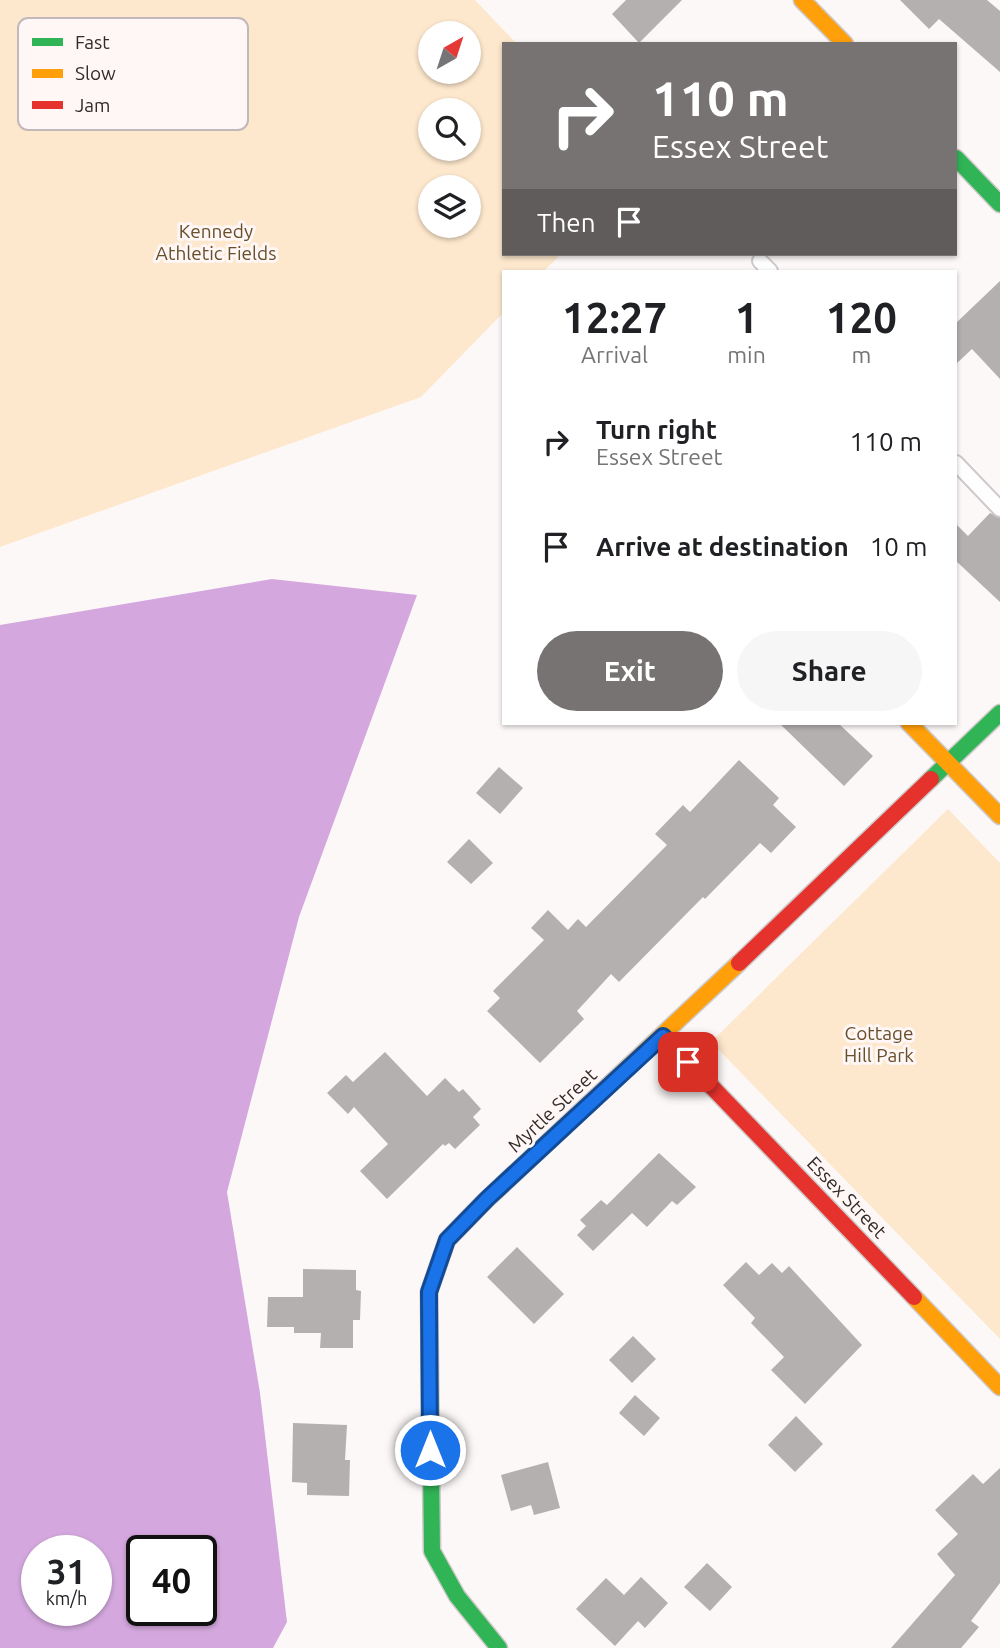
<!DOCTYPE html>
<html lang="en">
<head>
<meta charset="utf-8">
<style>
  body { margin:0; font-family:Ubuntu,sans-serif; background:#f6f6f6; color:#202124; height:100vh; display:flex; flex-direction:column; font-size:26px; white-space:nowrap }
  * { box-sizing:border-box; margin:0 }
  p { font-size:23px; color:#757577 }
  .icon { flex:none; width:38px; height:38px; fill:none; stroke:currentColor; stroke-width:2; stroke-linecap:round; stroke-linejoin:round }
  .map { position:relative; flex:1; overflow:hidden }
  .drawer { position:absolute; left:502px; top:270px; width:455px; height:455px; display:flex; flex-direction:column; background:#fff; border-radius:0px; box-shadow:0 2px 5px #0004 }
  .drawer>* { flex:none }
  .guide { position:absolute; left:502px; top:42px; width:455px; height:214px; border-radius:0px; box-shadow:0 2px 5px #0004; background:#787373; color:#fff; overflow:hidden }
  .needle { width:46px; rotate:39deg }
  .fabs { position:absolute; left:418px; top:21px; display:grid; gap:14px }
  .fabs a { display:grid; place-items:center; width:63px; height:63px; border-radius:50%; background:#fff; box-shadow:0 2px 5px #0004; font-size:35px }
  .speed { position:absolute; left:21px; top:1535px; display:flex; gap:14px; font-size:35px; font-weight:700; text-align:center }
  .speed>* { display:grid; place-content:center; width:91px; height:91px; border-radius:50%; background:#fff; box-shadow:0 2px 5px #0004; line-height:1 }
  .speed small { font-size:18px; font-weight:400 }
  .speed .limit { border:4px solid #111; border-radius:10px; background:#fff; color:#111 }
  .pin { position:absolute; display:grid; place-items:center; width:60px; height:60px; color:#fff; margin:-30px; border-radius:14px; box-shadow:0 4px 10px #0006 }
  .me { position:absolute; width:77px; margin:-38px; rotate:0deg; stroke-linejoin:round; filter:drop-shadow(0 0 5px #0008) }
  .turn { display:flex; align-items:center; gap:24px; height:147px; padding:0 35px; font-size:32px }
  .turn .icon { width:91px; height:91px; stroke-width:2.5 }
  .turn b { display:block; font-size:49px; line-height:60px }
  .then { display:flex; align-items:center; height:66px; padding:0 35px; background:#0003; gap:14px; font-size:26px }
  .eta { display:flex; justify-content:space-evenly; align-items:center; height:119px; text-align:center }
  .eta b { font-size:42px; font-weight:700; line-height:49px }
  .cta { display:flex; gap:14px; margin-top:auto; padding:14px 35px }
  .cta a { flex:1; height:80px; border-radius:42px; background:#787373; color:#fff; font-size:28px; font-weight:700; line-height:80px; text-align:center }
  .cta a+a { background:#f6f6f6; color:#202124 }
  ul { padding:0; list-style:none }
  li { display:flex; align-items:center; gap:21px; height:105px; padding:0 35px }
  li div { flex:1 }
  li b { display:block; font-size:26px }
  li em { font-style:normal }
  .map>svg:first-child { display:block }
</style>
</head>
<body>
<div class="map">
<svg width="1000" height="1648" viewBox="0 0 1000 1648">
  <rect width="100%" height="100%" fill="#fdf8f8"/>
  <path fill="#fde8cd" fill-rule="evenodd" d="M 0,0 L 475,0 L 517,44 L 504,44 L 504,254 L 561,254 L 544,271 L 504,271 L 504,312 L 421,397 L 0,547 ZM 430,33 L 469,33 L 469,72 L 430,72 ZM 430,110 L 469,110 L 469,149 L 430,149 ZM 430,187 L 469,187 L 469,226 L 430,226 Z
    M 948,809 L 1000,863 L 1000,1339 L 711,1042 Z"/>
  <path fill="#d4a8de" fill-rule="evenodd" d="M 272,579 L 417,595 L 299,917 L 227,1192 L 260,1393 L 287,1622 L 273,1648 L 0,1648 L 0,625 ZM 37,1550 L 96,1550 L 96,1610 L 37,1610 ZM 142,1550 L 201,1550 L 201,1610 L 142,1610 Z"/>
  <path fill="#b4b0af" d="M 626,0 L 682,0 L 639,43 L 612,14 Z
    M 900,0 L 987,0 L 1000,11 L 1000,72 L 939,19 L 929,29 Z
    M 1000,281 L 1000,379 L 972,349 L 956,364 L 956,323 Z
    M 990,513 L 1000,518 L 1000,602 L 956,561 L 956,524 L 968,536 Z
    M 779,723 L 838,723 L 873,756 L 844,786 Z
    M 739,760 L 779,798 L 773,805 L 796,827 L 771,853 L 760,843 L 705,899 L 703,897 L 619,982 L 611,974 L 577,1011 L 584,1019 L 540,1063 L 487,1011 L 500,998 L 493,991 L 544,940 L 531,928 L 548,910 L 568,930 L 578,919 L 586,927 L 667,845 L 655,834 L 683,805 L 690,812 Z
    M 499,767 L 523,788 L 500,814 L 476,793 Z
    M 469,839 L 493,863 L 471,884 L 447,862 Z
    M 385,1052 L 427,1096 L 445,1078 L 459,1092 L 463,1089 L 481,1109 L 473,1117 L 480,1125 L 455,1149 L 449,1143 L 445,1146 L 443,1144 L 387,1199 L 360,1171 L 388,1144 L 354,1107 L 348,1114 L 327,1093 L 346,1075 L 353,1082 Z
    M 659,1153 L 696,1187 L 677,1205 L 672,1201 L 647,1227 L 632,1213 L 593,1251 L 577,1235 L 586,1226 L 580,1220 L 601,1200 L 607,1205 Z
    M 517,1247 L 564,1294 L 534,1324 L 487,1277 Z
    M 746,1262 L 759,1275 L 772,1263 L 782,1273 L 789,1266 L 862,1345 L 805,1404 L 771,1370 L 784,1357 L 751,1323 L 755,1318 L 723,1285 Z
    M 303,1269 L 356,1270 L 356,1290 L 361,1291 L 360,1320 L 353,1320 L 353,1348 L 320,1348 L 321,1333 L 294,1333 L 294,1327 L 267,1327 L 268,1297 L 303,1297 Z
    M 633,1336 L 656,1359 L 632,1383 L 609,1360 Z
    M 635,1395 L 660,1418 L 644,1436 L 619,1413 Z
    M 796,1416 L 823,1444 L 795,1472 L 768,1445 Z
    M 293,1423 L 347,1425 L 345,1460 L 350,1460 L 349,1496 L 307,1495 L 307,1483 L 292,1482 Z
    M 548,1462 L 560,1508 L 534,1515 L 531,1505 L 511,1511 L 501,1475 Z
    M 1000,1468 L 1000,1583 L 971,1621 L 979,1627 L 961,1648 L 891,1648 L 955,1575 L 937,1554 L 958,1534 L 935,1510 L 973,1474 L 983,1484 Z
    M 707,1563 L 732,1587 L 710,1611 L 684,1587 Z
    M 641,1577 L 668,1603 L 645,1628 L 638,1621 L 615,1646 L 576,1609 L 606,1578 L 624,1595 Z"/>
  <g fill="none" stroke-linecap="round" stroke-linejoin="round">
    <g stroke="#cec9c9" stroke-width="18">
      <path id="lane" d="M 760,261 L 770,271
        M 956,463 L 1000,509"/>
    </g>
    <g stroke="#cec9c9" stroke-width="19">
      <path id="fast" d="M 956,158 L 1000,204
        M 931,779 L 1000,713
        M 484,1202 L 447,1240 L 429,1292 L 432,1551 L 457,1596 L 499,1648"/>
    </g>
    <g stroke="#cec9c9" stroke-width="19">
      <path id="slow" d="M 802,0 L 845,44
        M 909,723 L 1000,816
        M 484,1202 L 739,963
        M 914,1297 L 1000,1387"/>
    </g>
    <g stroke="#cec9c9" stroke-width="19">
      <path id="jam" d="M 739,963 L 931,779
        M 663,1036 L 914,1297"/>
    </g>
    <use href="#lane" stroke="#fffefe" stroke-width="14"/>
    <use href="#fast" stroke="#30b455" stroke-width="16"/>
    <use href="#slow" stroke="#ff9f0a" stroke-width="16"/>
    <use href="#jam" stroke="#e5322d" stroke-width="16"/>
  </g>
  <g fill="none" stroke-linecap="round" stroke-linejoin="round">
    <g stroke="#114b97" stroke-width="18">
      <path id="route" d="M 430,1450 L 429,1292 L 447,1240 L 488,1198 L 663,1036 L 688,1062"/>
    </g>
    <use href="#route" stroke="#1a73e8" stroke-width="12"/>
  </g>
  <g text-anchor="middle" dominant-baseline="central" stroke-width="6" stroke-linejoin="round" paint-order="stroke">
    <g font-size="19" fill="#674f29" stroke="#fff6f6">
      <text x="216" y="231">Kennedy<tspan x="216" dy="22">Athletic Fields</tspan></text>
      <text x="879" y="1033">Cottage<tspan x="879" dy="22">Hill Park</tspan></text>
    </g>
    <g font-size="19" fill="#312b2b" stroke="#fff6f6">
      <text transform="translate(552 1110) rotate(-43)">Myrtle Street</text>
      <text transform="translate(847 1197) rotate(46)">Essex Street</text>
    </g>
  </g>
  <rect x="18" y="18" width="230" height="112" rx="10" fill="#fff6f6" stroke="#c1b9b9" stroke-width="2"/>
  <rect x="32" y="38" width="31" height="8" fill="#30b455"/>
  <rect x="32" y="69" width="31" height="9" fill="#ff9f0a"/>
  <rect x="32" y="101" width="31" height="8" fill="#e5322d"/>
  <g font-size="19" fill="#312b2b">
    <text x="75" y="49">Fast</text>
    <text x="75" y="80">Slow</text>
    <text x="75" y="112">Jam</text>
  </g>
</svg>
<div class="fabs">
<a><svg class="needle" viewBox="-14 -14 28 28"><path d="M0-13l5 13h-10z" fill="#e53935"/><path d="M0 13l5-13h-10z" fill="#757577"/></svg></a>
<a><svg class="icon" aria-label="search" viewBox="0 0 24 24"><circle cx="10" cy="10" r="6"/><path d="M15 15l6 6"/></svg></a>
<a><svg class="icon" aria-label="layers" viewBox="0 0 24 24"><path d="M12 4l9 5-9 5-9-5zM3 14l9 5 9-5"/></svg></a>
</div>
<div class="speed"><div>31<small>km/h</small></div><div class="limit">40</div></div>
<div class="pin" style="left:688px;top:1062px;background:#d93025"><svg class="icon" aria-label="arrive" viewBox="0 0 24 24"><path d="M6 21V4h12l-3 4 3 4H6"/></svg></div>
<svg class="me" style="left:430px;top:1450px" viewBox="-20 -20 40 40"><circle r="17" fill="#1a73e8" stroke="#fff" stroke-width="3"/><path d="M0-11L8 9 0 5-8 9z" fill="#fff"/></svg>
<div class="guide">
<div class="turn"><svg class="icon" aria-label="right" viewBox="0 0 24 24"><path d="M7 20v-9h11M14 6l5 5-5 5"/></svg><div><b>110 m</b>Essex Street</div></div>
<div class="then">Then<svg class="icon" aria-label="arrive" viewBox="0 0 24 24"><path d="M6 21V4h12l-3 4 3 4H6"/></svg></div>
</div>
<section class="drawer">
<div class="eta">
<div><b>12:27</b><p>Arrival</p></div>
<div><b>1</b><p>min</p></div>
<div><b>120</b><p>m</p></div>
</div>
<ul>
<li><svg class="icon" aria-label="right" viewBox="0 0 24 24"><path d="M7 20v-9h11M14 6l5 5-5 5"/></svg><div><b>Turn right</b><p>Essex Street</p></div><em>110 m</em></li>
<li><svg class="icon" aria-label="arrive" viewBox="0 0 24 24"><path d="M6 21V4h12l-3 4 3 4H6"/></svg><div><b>Arrive at destination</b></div><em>10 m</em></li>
</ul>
<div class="cta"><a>Exit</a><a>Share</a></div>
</section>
</div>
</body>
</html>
